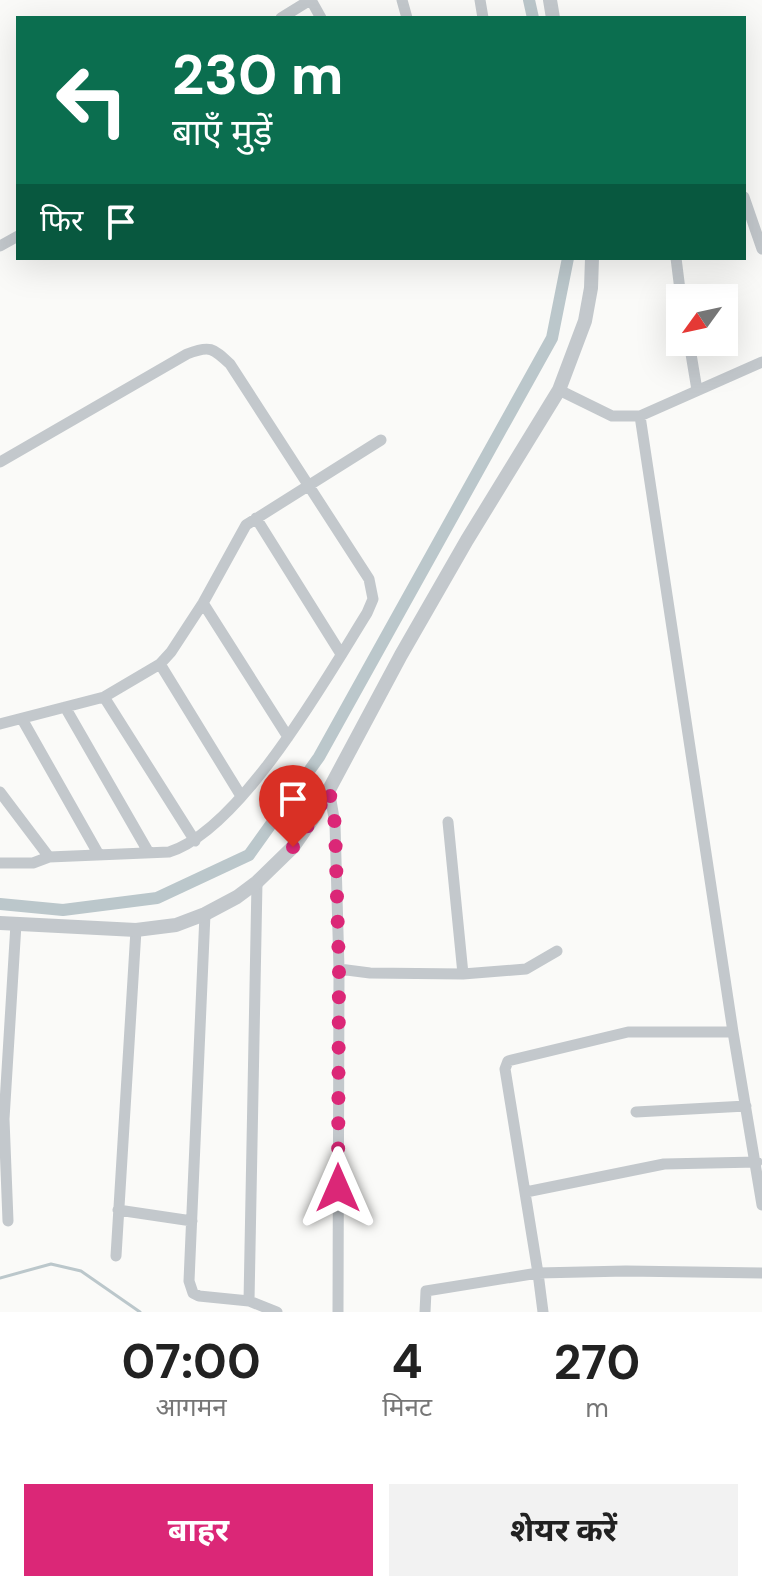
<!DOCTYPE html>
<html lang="hi">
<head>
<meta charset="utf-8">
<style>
  body { margin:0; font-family:"DM Sans","Noto Sans Devanagari",sans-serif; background:#f2f2f2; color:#222; height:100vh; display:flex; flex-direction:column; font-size:30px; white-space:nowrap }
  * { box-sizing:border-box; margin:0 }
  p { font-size:26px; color:#767676 }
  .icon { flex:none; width:44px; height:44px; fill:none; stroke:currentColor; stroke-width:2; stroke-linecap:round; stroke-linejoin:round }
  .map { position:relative; height:1312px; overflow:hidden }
  .details { display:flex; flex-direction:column; background:#fff; flex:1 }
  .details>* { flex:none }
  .banner { position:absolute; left:16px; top:16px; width:730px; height:244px; border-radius:0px; box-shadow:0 8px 32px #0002; background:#0b6e4f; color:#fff; overflow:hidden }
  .needle { width:52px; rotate:237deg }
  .controls { position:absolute; left:666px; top:284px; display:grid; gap:16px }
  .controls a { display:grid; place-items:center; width:72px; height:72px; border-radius:0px; background:#fff; box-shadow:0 8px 32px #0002; font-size:40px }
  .pin { position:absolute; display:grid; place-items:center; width:68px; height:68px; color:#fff; margin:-82px -34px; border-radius:50% 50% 50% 0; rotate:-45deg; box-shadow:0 0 8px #0007 }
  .pin .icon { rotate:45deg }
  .me { position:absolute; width:88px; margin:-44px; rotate:0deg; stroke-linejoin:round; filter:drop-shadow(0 0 6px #0008) }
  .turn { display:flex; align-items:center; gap:28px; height:168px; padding:0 24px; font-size:36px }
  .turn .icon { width:104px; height:104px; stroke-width:2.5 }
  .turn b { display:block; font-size:56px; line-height:68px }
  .then { display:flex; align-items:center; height:76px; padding:0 24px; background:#0003; gap:16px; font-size:30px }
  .eta { display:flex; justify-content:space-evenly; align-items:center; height:136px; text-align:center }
  .eta b { font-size:48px; font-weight:700; line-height:56px }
  .action { display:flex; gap:16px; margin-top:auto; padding:16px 24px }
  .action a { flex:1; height:92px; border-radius:0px; background:#db2777; color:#fff; font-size:32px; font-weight:700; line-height:92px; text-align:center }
  .action a+a { background:#f2f2f2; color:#222 }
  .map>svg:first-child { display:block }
</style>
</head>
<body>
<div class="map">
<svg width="762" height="1312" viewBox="0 0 762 1312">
  <rect width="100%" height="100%" fill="#fafaf8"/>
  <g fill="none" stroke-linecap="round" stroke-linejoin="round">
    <path stroke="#bbc7cb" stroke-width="3" d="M 0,1278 L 51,1264 L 81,1271 L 140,1312"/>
    <path stroke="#bbc7cb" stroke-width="12" d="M 529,0 L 533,18
      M 0,904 L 63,910 L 157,898 L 249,855 L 319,757 L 552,338 L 568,258"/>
    <path stroke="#c3c8cc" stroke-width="11" d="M 311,0 L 321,18
      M 402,0 L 407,18
      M 480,0 L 483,18
      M 281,18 L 310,0
      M 744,197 L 762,249
      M 0,246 L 18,236
      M 676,258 L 681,298
      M 689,342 L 697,390
      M 559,390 L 612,416 L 640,416 L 762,362
      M 640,416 L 733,1032 L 762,1205
      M 0,462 L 187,354 C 210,345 213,348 230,364 L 369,579 L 373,599 L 367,613 C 327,677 241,830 169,852 L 49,857 L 33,863 L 0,863
      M 256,518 L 341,654
      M 203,603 L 288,737
      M 160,664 L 241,796
      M 104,697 L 195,841
      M 65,707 L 149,853
      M 22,719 L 99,855
      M 0,724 L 104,697 L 160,664 L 171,652 L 203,603 L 246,525 L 381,440
      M 329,789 L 335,824 L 339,969 L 338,1312
      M 0,792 L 49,857
      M 257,882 L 249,1301 L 277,1312
      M 205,914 L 189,1281 L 193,1293 L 199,1296 L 249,1301
      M 339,969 L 370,973 L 463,974 L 448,822
      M 463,974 L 526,969 L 557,951
      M 636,1112 L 746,1106
      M 526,1192 L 664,1164 L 757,1162
      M 118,1210 L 192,1221
      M 8,1221 L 4,1119 L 16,924
      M 116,1256 L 136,930
      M 425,1312 L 426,1291 L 538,1273 L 505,1069 L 508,1061 L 628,1032 L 733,1032
      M 543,1312 L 538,1273 L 626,1271 L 762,1273"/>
    <path stroke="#c3c8cc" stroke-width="14" d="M 550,0 L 553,18
      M 0,923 L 136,930 L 176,925 L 205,914 L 237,897 L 257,882 L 293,847 L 316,814 L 401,655 L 467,540 L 559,390 L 585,321 L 591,288 L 592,258"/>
  </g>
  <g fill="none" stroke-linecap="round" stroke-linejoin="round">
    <path stroke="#db2777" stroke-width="14" stroke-dasharray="0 25.2" d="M 293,847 L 316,814 L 329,789 L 335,824 L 339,969 L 338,1188"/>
  </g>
</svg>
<div class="controls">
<a><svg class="needle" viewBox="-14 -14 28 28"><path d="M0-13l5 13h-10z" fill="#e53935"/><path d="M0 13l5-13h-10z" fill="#767676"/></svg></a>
</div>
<div class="pin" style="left:293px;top:847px;background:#d93025"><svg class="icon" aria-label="arrive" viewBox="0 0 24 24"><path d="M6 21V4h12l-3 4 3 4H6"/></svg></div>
<svg class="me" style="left:338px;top:1188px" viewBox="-20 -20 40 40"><path d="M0-17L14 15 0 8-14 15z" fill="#db2777" stroke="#fff" stroke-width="4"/></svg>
<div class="banner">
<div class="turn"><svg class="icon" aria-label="left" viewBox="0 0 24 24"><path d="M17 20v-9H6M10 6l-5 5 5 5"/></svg><div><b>230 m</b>बाएँ मुड़ें</div></div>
<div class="then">फिर<svg class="icon" aria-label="arrive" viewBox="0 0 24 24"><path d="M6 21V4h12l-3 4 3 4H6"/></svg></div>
</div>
</div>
<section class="details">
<div class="eta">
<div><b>07:00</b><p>आगमन</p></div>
<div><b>4</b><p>मिनट</p></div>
<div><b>270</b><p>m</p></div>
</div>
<div class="action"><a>बाहर</a><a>शेयर करें</a></div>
</section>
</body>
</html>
